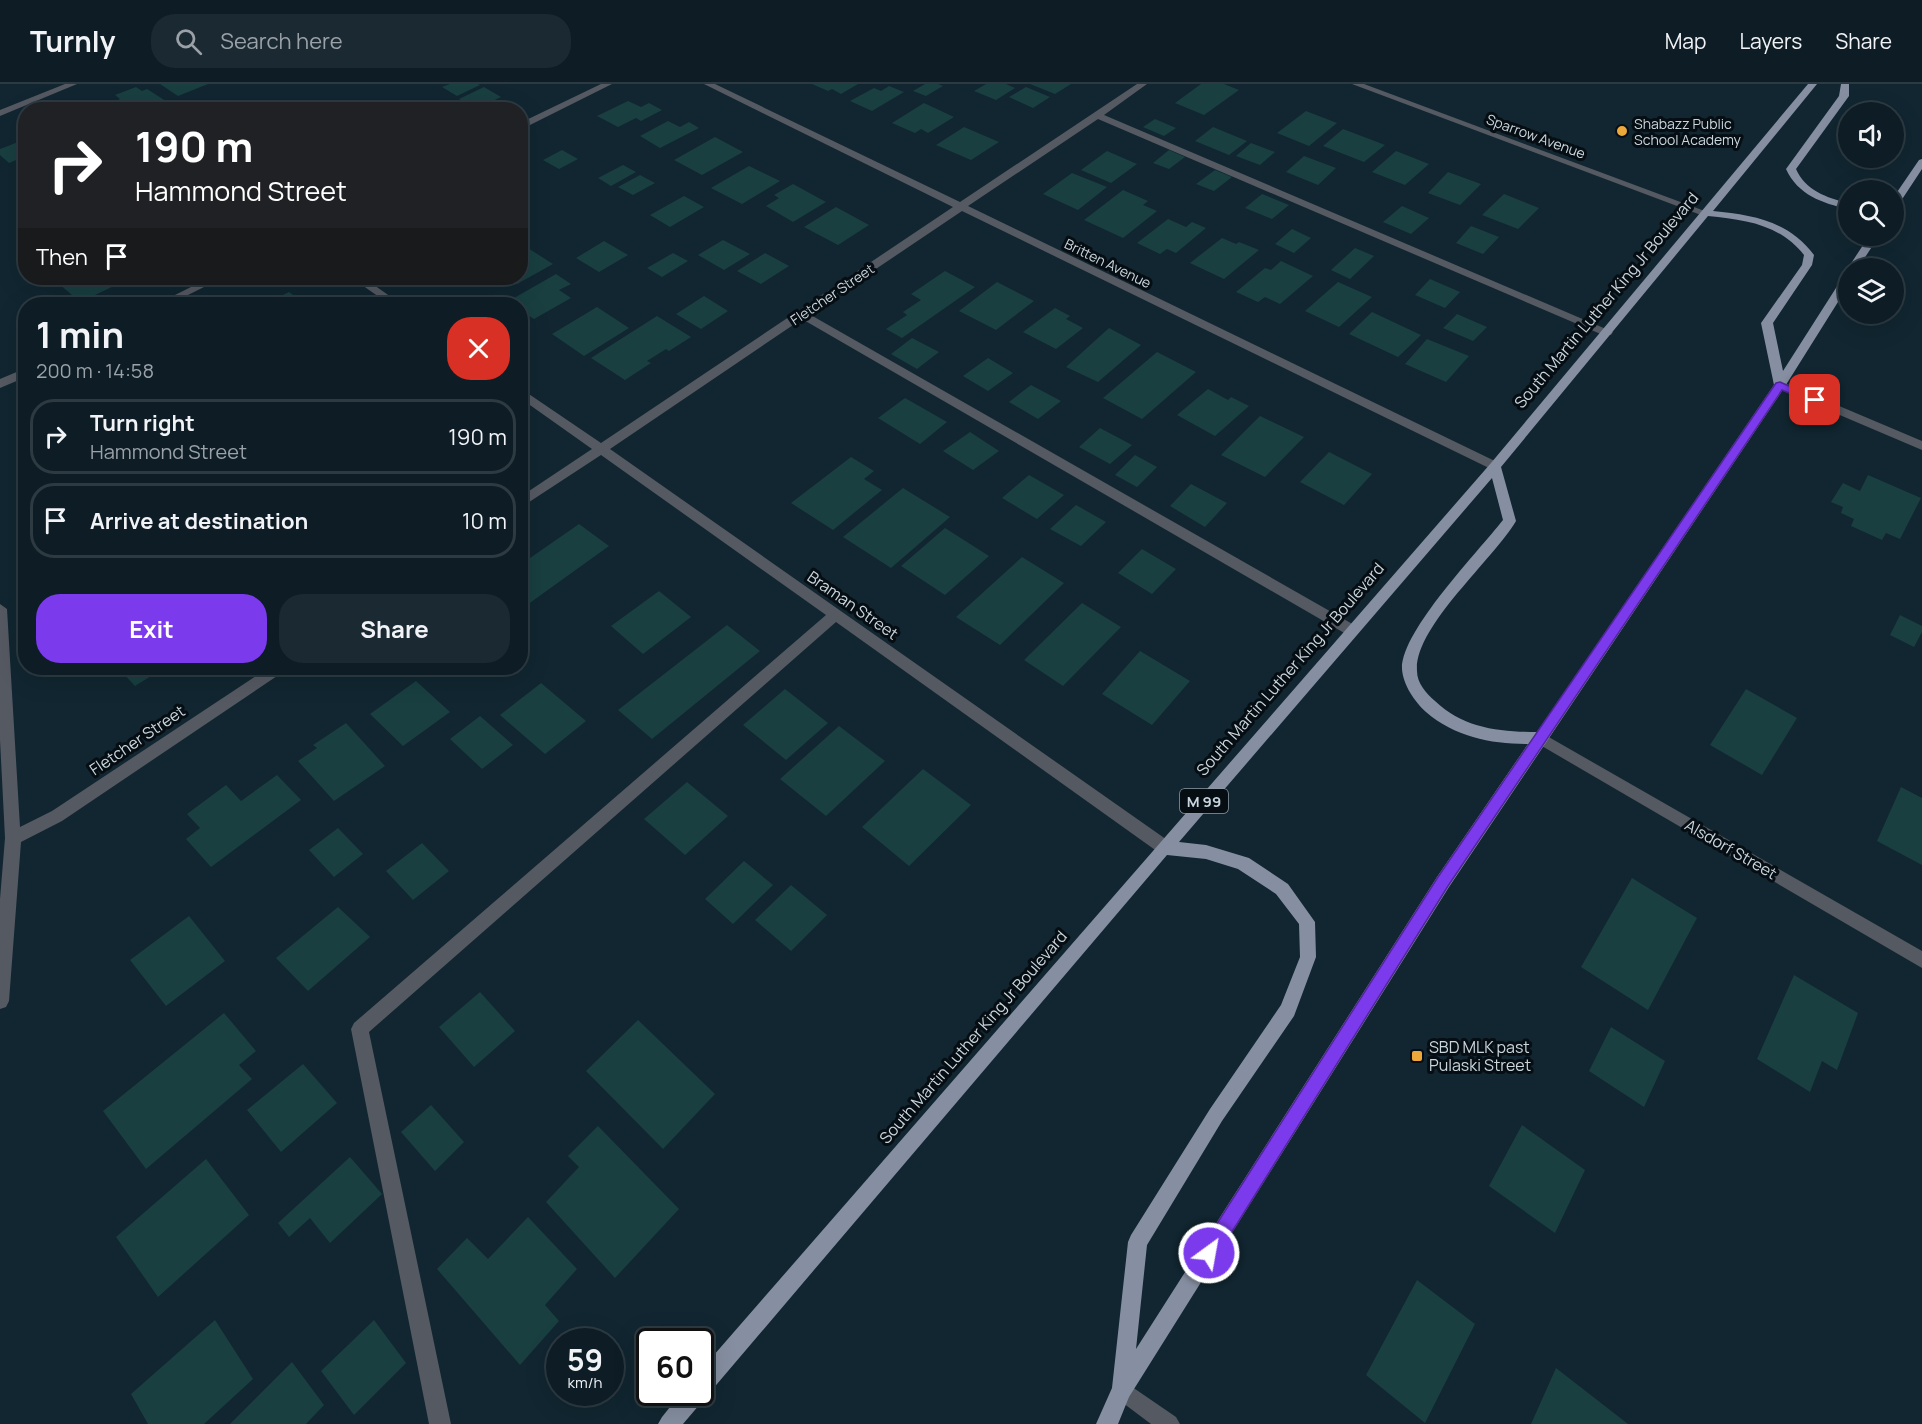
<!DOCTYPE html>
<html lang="en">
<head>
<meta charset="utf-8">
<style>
  body { margin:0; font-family:Manrope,sans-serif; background:#1b2932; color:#f1f3f6; height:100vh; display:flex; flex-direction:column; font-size:22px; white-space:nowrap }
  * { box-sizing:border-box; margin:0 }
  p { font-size:20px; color:#9aa1a7 }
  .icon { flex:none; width:33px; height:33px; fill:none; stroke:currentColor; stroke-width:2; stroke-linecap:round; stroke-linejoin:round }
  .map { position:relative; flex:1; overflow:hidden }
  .details { position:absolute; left:18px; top:213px; width:510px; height:378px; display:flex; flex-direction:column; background:#0d1c25; border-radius:24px; box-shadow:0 6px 24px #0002,0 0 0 2px #2d3a42 }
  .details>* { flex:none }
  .top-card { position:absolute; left:18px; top:18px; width:510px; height:183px; border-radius:24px; box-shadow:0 6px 24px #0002,0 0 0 2px #2d3a42; background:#202124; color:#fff; overflow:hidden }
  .buttons { position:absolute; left:1838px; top:18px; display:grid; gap:12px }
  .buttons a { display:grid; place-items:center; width:66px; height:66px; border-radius:50%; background:#0d1c25; box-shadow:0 6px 24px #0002,0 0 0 2px #2d3a42; font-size:30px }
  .speed { position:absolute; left:546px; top:1244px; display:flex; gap:12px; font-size:30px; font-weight:700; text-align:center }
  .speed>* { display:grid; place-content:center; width:78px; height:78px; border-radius:50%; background:#0d1c25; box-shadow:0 6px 24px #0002,0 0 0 2px #2d3a42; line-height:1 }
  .speed small { font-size:15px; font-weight:400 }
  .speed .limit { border:3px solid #111; border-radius:9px; background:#fff; color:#111 }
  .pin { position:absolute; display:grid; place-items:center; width:51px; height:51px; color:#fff; margin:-26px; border-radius:12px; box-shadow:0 3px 9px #0006 }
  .me { position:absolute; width:66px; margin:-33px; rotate:32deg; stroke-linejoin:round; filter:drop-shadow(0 0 4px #0008) }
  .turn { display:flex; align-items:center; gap:21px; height:126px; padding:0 18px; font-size:27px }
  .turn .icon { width:78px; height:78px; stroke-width:2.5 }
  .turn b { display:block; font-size:42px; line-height:51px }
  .then { display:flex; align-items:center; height:57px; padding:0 18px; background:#0003; gap:12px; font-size:22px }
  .round { display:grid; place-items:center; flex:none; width:63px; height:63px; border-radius:24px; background:#1b2932 }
  .head { display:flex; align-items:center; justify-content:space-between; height:102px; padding:0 18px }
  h1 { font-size:36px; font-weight:700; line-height:45px }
  .action { display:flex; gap:12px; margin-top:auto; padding:12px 18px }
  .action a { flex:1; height:69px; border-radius:24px; background:#7c3aed; color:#fff; font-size:24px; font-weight:700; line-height:69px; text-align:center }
  .action a+a { background:#1b2932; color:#f1f3f6 }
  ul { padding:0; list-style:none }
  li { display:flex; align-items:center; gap:18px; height:75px; margin:0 12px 9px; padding:0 6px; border:3px solid #2d3a42; border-radius:24px }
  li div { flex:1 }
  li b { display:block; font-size:22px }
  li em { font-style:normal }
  header { display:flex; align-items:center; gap:36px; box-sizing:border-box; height:84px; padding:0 30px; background:#0d1c25; border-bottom:2px solid #2d3a42 }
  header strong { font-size:28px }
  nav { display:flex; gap:33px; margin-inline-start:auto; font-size:21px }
  .search { width:420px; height:54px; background:#1b2932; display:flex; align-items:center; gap:15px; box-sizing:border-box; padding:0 21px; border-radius:24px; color:#9aa1a7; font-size:22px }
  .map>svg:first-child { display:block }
</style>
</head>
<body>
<header>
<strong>Turnly</strong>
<div class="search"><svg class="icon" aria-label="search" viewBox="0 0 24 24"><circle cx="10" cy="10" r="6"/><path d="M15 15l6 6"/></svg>Search here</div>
<nav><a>Map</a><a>Layers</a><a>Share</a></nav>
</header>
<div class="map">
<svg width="1922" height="1340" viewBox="0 0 1922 1340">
  <rect width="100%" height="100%" fill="#112631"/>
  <path fill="#193f41" d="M 160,0 L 208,0 L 178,12 Z
    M 450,0 L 478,0 L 480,1 L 457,12 L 442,3 Z
    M 812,0 L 858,0 L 841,10 L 832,5 L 828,7 Z
    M 925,0 L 938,0 L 943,2 L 926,12 L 913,7 Z
    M 986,0 L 1006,0 L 1015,4 L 996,16 L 974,7 Z
    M 1030,0 L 1071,0 L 1055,10 Z
    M 1201,0 L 1224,0 L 1239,6 L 1204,31 L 1175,19 Z
    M 889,2 L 904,8 L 872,27 L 850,17 L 874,4 L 881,7 Z
    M 136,3 L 142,7 L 147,5 L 180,26 L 129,26 L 116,17 L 120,15 L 115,11 Z
    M 484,3 L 501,13 L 476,25 L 459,15 Z
    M 1026,3 L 1050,13 L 1033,24 L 1009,13 Z
    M 628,17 L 641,23 L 649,19 L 662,26 L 641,37 L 636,34 L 618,43 L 597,32 Z
    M 924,19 L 954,33 L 928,49 L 921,45 L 915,49 L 892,39 Z
    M 1306,27 L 1337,39 L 1309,62 L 1277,49 Z
    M 1155,35 L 1176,44 L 1164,52 L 1143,43 Z
    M 668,37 L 680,43 L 689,38 L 699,44 L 660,64 L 640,52 Z
    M 964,43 L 999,58 L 971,76 L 936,61 Z
    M 1213,43 L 1247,57 L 1229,71 L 1195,57 Z
    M 1343,45 L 1385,61 L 1364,78 L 1323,62 Z
    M 715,53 L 743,68 L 702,91 L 674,76 Z
    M 26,55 L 26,72 L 9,79 L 0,71 L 0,65 Z
    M 1251,59 L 1275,68 L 1260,81 L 1236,72 Z
    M 562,66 L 578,75 L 559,85 L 543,76 Z
    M 1169,66 L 1185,73 L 1169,85 L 1153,79 Z
    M 1107,67 L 1137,80 L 1111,99 L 1081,86 Z
    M 1396,67 L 1429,80 L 1405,101 L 1372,88 Z
    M 1304,72 L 1336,84 L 1318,101 L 1286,88 Z
    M 623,81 L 636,88 L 611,102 L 598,94 Z
    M 749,82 L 780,97 L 742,120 L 711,104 Z
    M 1215,86 L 1232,93 L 1214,107 L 1196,100 Z
    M 1448,88 L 1481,100 L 1460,121 L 1428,109 Z
    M 1072,89 L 1107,103 L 1078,126 L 1043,110 Z
    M 640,91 L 655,99 L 633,111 L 618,103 Z
    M 793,100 L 826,118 L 793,138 L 766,122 L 779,114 L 774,111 Z
    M 1123,106 L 1148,117 L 1143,121 L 1157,127 L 1123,154 L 1084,136 Z
    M 1262,110 L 1289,121 L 1272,135 L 1245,124 Z
    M 1504,110 L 1539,124 L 1518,145 L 1482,131 Z
    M 684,112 L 704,123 L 670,143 L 650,131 Z
    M 1402,122 L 1429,134 L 1411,150 L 1383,138 Z
    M 836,123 L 869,141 L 838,161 L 804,143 Z
    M 1168,135 L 1186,143 L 1192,138 L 1206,144 L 1176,169 L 1167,165 L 1160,170 L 1137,159 Z
    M 1471,142 L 1499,153 L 1483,170 L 1456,159 Z
    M 1292,145 L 1311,154 L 1294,169 L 1275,160 Z
    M 1222,154 L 1236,160 L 1239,158 L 1259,166 L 1224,195 L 1190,179 Z
    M 723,156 L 750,170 L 724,186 L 698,171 Z
    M 604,157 L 628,171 L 599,188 L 576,174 Z
    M 520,159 L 553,180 L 517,200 L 506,194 L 520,194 Z
    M 1355,164 L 1374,172 L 1350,195 L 1331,186 Z
    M 673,169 L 688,177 L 662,193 L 647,184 Z
    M 765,169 L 789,182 L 761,200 L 737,187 Z
    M 1281,177 L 1313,192 L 1280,220 L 1265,213 L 1258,218 L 1236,208 L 1265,184 L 1271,186 Z
    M 945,187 L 975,203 L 902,254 L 886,245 L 907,231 L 903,228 L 921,216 L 911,210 Z
    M 556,190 L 571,200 L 559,206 L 571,214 L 534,235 L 520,226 L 520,220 L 507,218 Z
    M 67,194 L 131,194 L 80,218 L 57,198 Z
    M 1430,195 L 1460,208 L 1445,224 L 1415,211 Z
    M 997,198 L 1034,217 L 996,246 L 959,227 Z
    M 1338,198 L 1372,213 L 1339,243 L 1305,227 Z
    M 289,208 L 305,220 L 265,220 Z
    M 704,212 L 728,227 L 701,245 L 676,230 Z
    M 597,223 L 629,244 L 584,272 L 552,250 Z
    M 1055,224 L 1070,232 L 1066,235 L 1083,244 L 1056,265 L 1023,248 Z
    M 1372,228 L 1421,251 L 1398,273 L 1349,250 Z
    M 1457,230 L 1487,243 L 1473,257 L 1443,244 Z
    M 657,232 L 691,253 L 669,267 L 666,265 L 647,277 L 651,279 L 625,296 L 591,274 Z
    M 1109,244 L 1141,261 L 1098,298 L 1066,283 Z
    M 912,254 L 939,268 L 917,285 L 891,270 Z
    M 1427,255 L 1469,272 L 1446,298 L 1405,280 Z
    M 1157,268 L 1196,288 L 1142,335 L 1103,314 Z
    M 988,274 L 1013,289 L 988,307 L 963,292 Z
    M 1031,301 L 1061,317 L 1038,335 L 1009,318 Z
    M 1208,305 L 1228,316 L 1231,313 L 1249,322 L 1215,352 L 1177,331 Z
    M 905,314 L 947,338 L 920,360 L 878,334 Z
    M 1260,332 L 1304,353 L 1265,393 L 1221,371 Z
    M 1100,344 L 1132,361 L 1110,380 L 1079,363 Z
    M 970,348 L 999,367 L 973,386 L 943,367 Z
    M 1329,368 L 1372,390 L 1344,421 L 1300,398 Z
    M 1135,371 L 1157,383 L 1137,403 L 1115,391 Z
    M 851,373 L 874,387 L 864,395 L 882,406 L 833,446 L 791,419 Z
    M 1029,391 L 1064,411 L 1037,435 L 1002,414 Z
    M 1868,391 L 1921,414 L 1900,455 L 1886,449 L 1882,456 L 1851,442 L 1854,435 L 1841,429 L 1843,423 L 1831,418 L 1843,399 L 1860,407 Z
    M 1191,400 L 1227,419 L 1205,443 L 1170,422 Z
    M 903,404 L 950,433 L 891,484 L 843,453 Z
    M 1076,421 L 1106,438 L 1081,462 L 1050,445 Z
    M 579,440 L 609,462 L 520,526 L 520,481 Z
    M 945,444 L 989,472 L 945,511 L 901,482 Z
    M 1142,465 L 1176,485 L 1152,510 L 1118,489 Z
    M 1022,473 L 1064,499 L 1000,561 L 956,533 Z
    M 659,507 L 691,533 L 643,570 L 611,542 Z
    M 1082,519 L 1121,543 L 1063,602 L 1024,576 Z
    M 1900,531 L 1922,542 L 1922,548 L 1914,563 L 1890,551 Z
    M 727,541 L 760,567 L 652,655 L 618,626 Z
    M 1140,567 L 1190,597 L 1152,641 L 1102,610 Z
    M 118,584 L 164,584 L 135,602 Z
    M 416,597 L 450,628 L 403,662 L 370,630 Z
    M 541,599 L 586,637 L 545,670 L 500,631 Z
    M 785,605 L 828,639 L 786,676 L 743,641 Z
    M 1746,605 L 1797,634 L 1762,691 L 1710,661 Z
    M 480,632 L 513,661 L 482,685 L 450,655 Z
    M 346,639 L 385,682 L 334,717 L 298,677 L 317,664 L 313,661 Z
    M 839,642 L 885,677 L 826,732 L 780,695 Z
    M 923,685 L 971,721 L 909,782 L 862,743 Z
    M 277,691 L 301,716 L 211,783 L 186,755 L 200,744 L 187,730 L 226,701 L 241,717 Z
    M 687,698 L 728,732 L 685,771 L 644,735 Z
    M 1901,703 L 1922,714 L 1922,781 L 1877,757 Z
    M 338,744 L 363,770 L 334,793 L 309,766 Z
    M 422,759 L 449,787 L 413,816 L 386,787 Z
    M 744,777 L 773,801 L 733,840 L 705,815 Z
    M 1632,794 L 1697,834 L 1648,926 L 1581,883 Z
    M 791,801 L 827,831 L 791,867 L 755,836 Z
    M 338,823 L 370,853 L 308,907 L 276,874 Z
    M 189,832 L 225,877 L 166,922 L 130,876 Z
    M 1794,891 L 1858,929 L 1837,986 L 1822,977 L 1810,1008 L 1757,975 Z
    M 480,908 L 515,947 L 474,983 L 439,943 Z
    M 224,929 L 256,967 L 239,981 L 252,995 L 146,1085 L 103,1027 Z
    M 638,936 L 715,1010 L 663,1065 L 586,987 Z
    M 1611,943 L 1665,977 L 1644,1023 L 1589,987 Z
    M 303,980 L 337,1019 L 281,1068 L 247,1026 Z
    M 431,1021 L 464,1058 L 435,1087 L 401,1048 Z
    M 1522,1041 L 1585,1086 L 1555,1149 L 1489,1102 Z
    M 598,1042 L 679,1125 L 615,1194 L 546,1118 L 579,1083 L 568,1072 Z
    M 350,1073 L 382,1110 L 330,1159 L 310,1134 L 289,1153 L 278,1139 Z
    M 206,1075 L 249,1131 L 158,1213 L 116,1153 Z
    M 528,1133 L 577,1185 L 545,1221 L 559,1237 L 520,1281 L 437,1185 L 467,1154 L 488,1175 Z
    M 1417,1196 L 1475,1240 L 1425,1339 L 1366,1291 Z
    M 215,1236 L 253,1295 L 204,1340 L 148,1340 L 131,1310 Z
    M 374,1236 L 406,1279 L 354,1331 L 321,1287 Z
    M 292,1278 L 324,1321 L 306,1340 L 230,1340 Z
    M 1556,1284 L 1628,1340 L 1531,1340 Z"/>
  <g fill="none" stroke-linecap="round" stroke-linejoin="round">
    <path fill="#555962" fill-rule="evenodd" d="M 65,0 L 77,0 L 0,32 L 0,26 Z
      M 601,0 L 612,0 L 520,46 L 520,39 Z
      M 704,0 L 715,0 L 960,118 L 1137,0 L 1147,0 L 1104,31 L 1613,248 L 1611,251 L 1603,251 L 1098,35 L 968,122 L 1499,379 L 1501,382 L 1499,385 L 1491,385 L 962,127 L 809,230 L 1356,542 L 1358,546 L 1356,550 L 1346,550 L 802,235 L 610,365 L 1170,758 L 1172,763 L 1170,768 L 1164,770 L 1158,768 L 836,538 L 369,948 L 451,1340 L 429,1340 L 351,945 L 354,939 L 826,531 L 601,371 L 520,424 L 520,413 L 592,365 L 520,314 L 520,304 L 601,359 L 953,123 Z
      M 1352,0 L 1364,0 L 1710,129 L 1701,131 Z
      M 209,194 L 222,194 L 170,220 L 157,220 Z
      M 352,194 L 364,194 L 401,220 L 389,220 Z
      M 26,284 L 26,293 L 0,304 L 0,295 Z
      M 1780,297 L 1922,357 L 1922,366 L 1776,304 L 1774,301 Z
      M 0,520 L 7,525 L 20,743 L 52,727 L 268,584 L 285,584 L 283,588 L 62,737 L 21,758 L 9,917 L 6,923 L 0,925 L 0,815 L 5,754 L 0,656 Z
      M 1540,648 L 1922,867 L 1922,884 L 1535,658 L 1533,654 L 1535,650 Z
      M 1122,1296 L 1176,1333 L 1180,1340 L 1151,1340 L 1115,1313 L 1112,1306 L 1115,1299 Z"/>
    <path fill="#868fa1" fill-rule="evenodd" d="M 1808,0 L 1817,0 L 1713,127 C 1753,131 1789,137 1814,171 L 1812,181 L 1773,239 L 1783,287 L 1843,193 L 1848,190 L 1848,202 L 1784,304 L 1449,803 L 1129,1313 L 1118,1340 L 1096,1340 L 1112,1304 L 1128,1158 L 1131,1151 L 1210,1025 L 1281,921 L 1300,873 L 1299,840 L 1276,810 L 1238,785 L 1206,775 L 1167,771 L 683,1340 L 658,1340 L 662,1333 L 682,1308 L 700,1308 L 700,1287 L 1491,379 ZM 1708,132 C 1746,136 1779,140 1804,171 L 1802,181 L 1761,239 L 1774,301 L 1537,648 C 1499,648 1463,644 1435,617 C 1426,609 1417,599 1417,587 C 1414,543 1493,476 1516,437 L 1501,383 ZM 1492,394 L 1503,436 C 1478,468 1401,547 1402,585 C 1403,601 1415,618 1426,628 C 1455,653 1491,660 1528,660 L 1437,793 L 1136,1265 L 1147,1161 L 1222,1037 L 1294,932 L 1316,873 L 1315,838 L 1288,800 L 1249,774 L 1206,761 L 1179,758 Z
      M 1841,0 L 1849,0 L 1849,12 L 1796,85 C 1805,106 1827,114 1848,119 L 1848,125 C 1822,119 1798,111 1786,85 L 1839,12 Z
      M 1922,75 L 1922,85 L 1897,123 L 1893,124 L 1893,114 L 1919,76 Z
      M 1869,152 L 1879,152 L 1858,184 L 1848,184 Z"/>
  </g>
  <path fill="#7c3aed" stroke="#51269a" stroke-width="1.5" d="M 1780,298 L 1820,316 L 1815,320 L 1782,306 L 1448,802 L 1215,1175 L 1209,1178 L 1202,1175 L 1200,1169 L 1202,1163 L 1438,793 L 1776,299 Z"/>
  <g fill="#eda83c" stroke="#060e13" stroke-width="2">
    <circle cx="1622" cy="47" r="6"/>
    <rect x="1411" y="966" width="12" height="12" rx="3"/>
  </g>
  <g text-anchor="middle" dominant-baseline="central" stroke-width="6" stroke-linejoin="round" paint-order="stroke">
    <g font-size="14" fill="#cad6de" stroke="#060e13" text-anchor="start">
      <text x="1634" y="39">Shabazz Public<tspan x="1634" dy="16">School Academy</tspan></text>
    </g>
    <g font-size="14" fill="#cad6de" stroke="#060e13">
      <text transform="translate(1536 52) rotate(20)">Sparrow Avenue</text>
      <text transform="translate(1108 179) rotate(26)">Britten Avenue</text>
      <text transform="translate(832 210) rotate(-34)">Fletcher Street</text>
    </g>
    <rect fill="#060e13" stroke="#8f9aa1" stroke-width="1.5" x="1180" y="705" width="48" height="24" rx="4.5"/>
    <g font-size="15" font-weight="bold" fill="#cad6de">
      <text x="1204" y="717">M 99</text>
    </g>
    <g font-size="16" fill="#cad6de" stroke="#060e13">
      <text transform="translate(1606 216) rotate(-50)">South Martin Luther King Jr Boulevard</text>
      <text transform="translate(853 521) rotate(35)">Braman Street</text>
      <text transform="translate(1290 585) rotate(-49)">South Martin Luther King Jr Boulevard</text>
      <text transform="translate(137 656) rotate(-34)">Fletcher Street</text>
      <text transform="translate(1731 765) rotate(30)">Alsdorf Street</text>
      <text transform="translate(973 953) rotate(-49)">South Martin Luther King Jr Boulevard</text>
    </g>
    <g font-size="16" fill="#cad6de" stroke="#060e13" text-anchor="start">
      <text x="1429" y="963">SBD MLK past<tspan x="1429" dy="18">Pulaski Street</tspan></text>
    </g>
  </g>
</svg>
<div class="buttons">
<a><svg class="icon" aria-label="sound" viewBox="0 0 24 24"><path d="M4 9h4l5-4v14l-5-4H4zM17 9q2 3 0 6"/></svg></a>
<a><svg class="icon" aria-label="search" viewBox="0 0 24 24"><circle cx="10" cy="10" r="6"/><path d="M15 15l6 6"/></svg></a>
<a><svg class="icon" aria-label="layers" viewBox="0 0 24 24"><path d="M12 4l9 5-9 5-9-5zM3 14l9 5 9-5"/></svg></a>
</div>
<div class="speed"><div>59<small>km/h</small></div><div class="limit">60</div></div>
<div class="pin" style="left:1815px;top:316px;background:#d93025"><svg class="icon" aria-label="arrive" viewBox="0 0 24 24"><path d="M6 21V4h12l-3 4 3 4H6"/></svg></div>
<svg class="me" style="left:1209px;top:1169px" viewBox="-20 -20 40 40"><circle r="17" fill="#7c3aed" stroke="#fff" stroke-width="3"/><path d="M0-11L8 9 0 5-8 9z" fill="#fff"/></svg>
<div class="top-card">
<div class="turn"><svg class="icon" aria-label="right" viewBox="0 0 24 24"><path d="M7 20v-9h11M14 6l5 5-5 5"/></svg><div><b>190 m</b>Hammond Street</div></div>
<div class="then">Then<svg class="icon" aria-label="arrive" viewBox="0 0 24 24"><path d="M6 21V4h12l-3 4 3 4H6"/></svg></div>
</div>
<section class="details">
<div class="head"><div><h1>1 min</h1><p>200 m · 14:58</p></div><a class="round" style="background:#d93025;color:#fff"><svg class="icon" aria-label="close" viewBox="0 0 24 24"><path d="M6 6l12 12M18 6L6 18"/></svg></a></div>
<ul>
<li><svg class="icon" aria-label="right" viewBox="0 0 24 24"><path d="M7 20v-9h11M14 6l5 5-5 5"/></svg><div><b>Turn right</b><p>Hammond Street</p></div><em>190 m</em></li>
<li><svg class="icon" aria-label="arrive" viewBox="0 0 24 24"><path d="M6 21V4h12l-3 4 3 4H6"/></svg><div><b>Arrive at destination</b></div><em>10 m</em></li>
</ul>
<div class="action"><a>Exit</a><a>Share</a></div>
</section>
</div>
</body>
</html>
